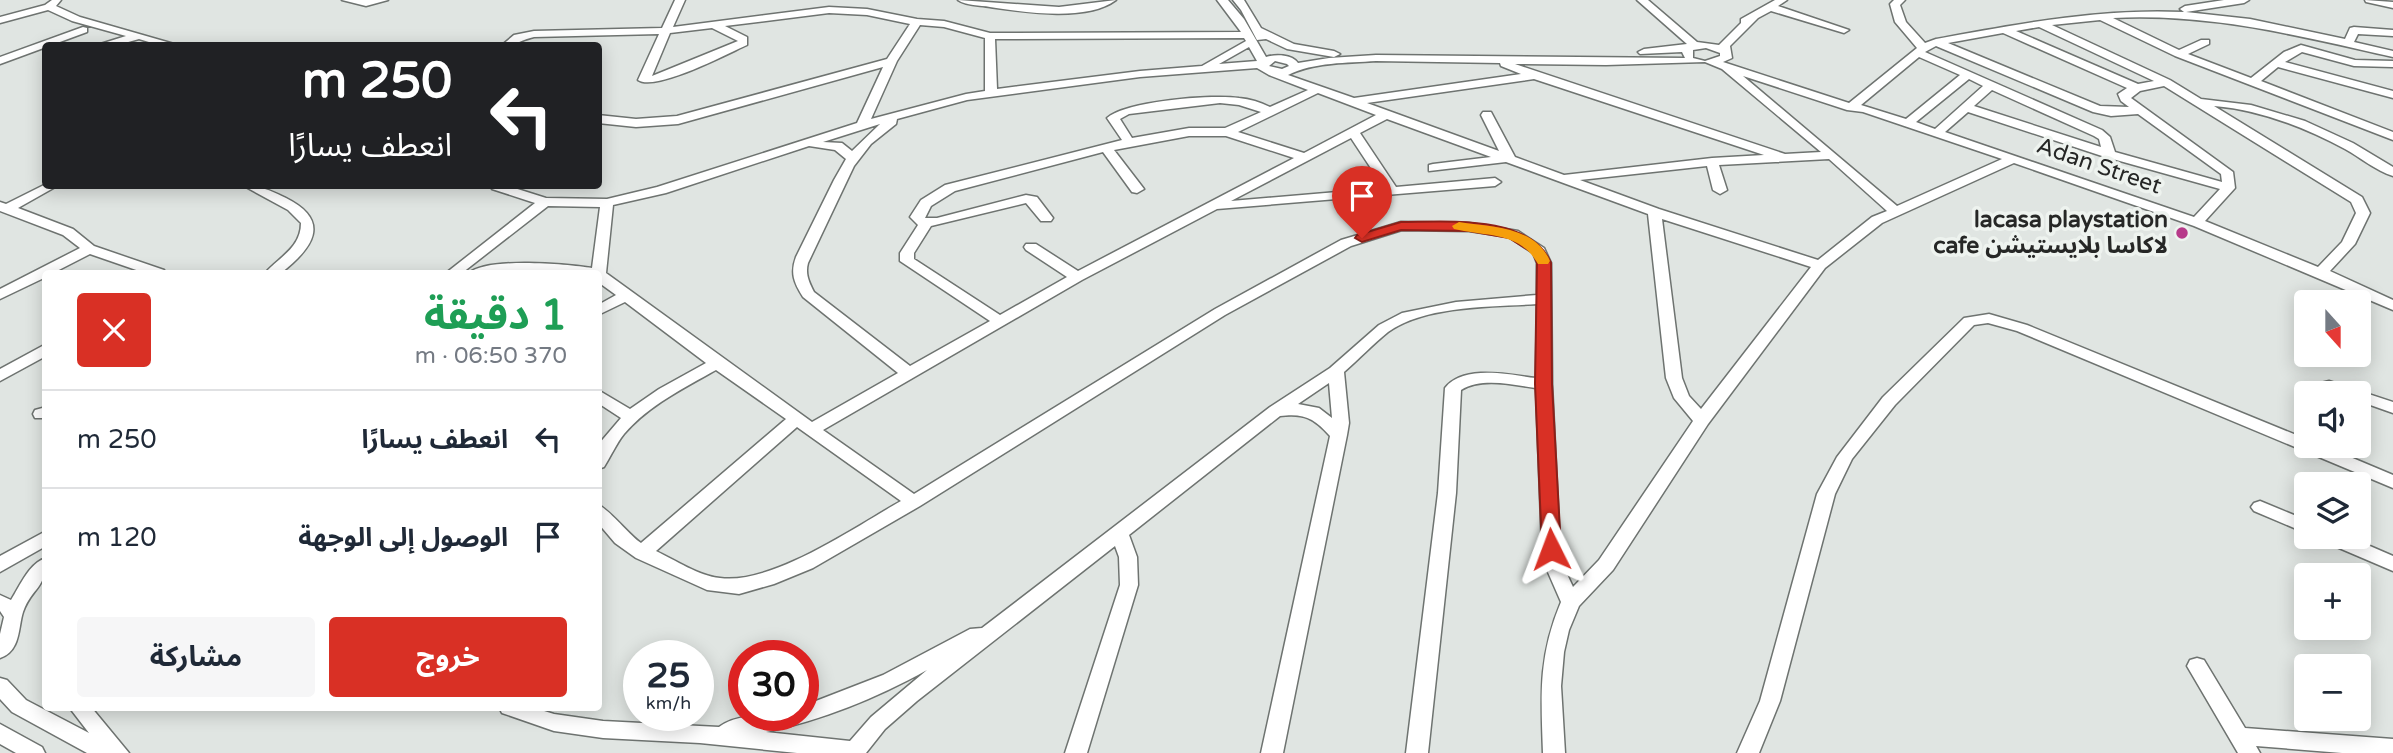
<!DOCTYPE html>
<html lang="ar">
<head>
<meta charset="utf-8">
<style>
  body { margin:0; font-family:"Varela Round","Noto Sans Arabic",sans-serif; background:#f6f6f7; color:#1f2937; direction:rtl; height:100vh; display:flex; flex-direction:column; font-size:26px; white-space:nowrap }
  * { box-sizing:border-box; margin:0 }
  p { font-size:23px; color:#747a83 }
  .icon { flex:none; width:38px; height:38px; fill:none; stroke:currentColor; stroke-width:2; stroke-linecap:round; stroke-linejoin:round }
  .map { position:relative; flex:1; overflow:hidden; direction:ltr }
  .details { position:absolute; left:42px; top:270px; width:560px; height:441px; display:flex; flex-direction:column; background:#fff; border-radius:7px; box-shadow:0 4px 18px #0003; direction:rtl }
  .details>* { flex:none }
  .top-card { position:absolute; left:42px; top:42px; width:560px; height:147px; border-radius:7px; box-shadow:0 4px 18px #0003; direction:rtl; background:#202124; color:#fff; overflow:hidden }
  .needle { width:46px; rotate:159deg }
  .fabs { position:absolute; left:2294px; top:290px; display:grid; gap:14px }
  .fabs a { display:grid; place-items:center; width:77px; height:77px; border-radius:7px; background:#fff; box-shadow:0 4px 18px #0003; font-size:35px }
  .speed { position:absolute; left:623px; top:640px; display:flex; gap:14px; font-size:35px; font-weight:700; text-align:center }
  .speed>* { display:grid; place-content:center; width:91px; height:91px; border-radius:50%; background:#fff; box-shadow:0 4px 18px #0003; line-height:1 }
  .speed small { font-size:18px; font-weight:400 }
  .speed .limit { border:10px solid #d22; background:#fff; color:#111 }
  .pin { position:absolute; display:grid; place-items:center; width:60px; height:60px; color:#fff; margin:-72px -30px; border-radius:50% 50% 50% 0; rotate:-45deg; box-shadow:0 0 7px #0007 }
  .pin .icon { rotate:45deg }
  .me { position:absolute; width:77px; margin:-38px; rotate:357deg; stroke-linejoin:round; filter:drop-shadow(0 0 5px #0008) }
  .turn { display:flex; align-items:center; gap:24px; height:147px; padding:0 35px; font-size:32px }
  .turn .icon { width:91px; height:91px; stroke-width:2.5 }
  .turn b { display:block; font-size:49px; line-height:60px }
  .round { display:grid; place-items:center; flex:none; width:74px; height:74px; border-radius:7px; background:#f6f6f7 }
  .headline { display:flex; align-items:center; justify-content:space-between; height:119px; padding:0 35px }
  h1 { font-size:42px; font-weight:700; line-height:52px; color:#1e9e55 }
  .button { display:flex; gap:14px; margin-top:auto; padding:14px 35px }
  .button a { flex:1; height:80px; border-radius:7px; background:#d93025; color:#fff; font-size:28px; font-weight:700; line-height:80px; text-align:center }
  .button a+a { background:#f6f6f7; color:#1f2937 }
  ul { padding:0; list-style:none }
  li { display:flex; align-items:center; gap:21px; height:98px; padding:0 35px; border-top:2px solid #e0e1e3 }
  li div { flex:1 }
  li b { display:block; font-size:26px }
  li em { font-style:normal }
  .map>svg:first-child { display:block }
</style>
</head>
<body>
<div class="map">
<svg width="2393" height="753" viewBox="0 0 2393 753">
  <rect width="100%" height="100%" fill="#e0e5e2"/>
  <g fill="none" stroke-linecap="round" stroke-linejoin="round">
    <g stroke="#6e7370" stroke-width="3">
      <path id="minor" d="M 52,0 L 61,0 L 56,6 L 80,17 L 181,46 L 162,46 L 139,39 L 114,46 L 94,46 L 126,36 L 72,21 L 48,10 L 0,23 L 0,17 L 45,5 Z
        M 342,0 L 388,0 L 366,6 Z
        M 675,0 L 685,0 L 673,27 L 829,7 L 867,9 L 917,19 L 944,21 L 990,33 L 1241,32 L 1217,0 L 1228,0 L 1244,19 L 1266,57 C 1275,54 1292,54 1298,63 L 1329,58 L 1376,55 L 1685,58 L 1682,52 L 1640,54 L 1638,52 L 1644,49 L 1687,44 L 1637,0 L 1648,0 L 1697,42 L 1719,45 L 1741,23 L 1741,19 L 1775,0 L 1787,0 L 1778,6 L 1849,30 L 1844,33 L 1771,11 L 1758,18 L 1730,46 L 1732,58 L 1723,62 L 1849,103 L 1917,48 L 1895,22 L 1890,4 L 1894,0 L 1905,0 L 1900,5 L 1906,22 L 1925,43 L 1936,39 C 2018,24 2100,8 2184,12 L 2180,9 L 2185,6 L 2224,0 L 2249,0 L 2244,3 L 2186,12 L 2250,19 L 2345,39 L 2350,28 L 2354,27 L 2393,30 L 2393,36 L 2358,34 L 2354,42 L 2393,51 L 2393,57 C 2300,36 2210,13 2113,18 L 2179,50 L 2201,40 L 2209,40 L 2209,44 L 2188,54 L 2251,78 L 2284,52 L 2301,45 L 2355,60 L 2393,61 L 2393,67 L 2354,66 L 2302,52 L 2285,62 L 2393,91 L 2393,98 L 2278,67 L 2261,81 L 2393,132 L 2393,140 L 2175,56 L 2100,20 L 2052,25 L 2170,80 L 2201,99 L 2251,105 L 2305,121 L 2353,143 L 2393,167 L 2393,176 C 2376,171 2360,157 2345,149 C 2304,127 2260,110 2214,106 L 2362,197 L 2370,213 L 2355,244 L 2330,271 L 2393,300 L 2393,310 L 2194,226 L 2014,163 L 1882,223 L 1825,268 L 1708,424 L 1613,570 L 1579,606 L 1569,630 L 1564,652 L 1561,686 L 1565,753 L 1543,753 C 1541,695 1538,657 1561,602 L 1547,570 L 1542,549 L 1536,388 C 1513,385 1482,377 1461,390 L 1456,493 L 1428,753 L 1406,753 L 1438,493 L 1445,388 C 1464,364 1510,375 1536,378 L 1537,304 C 1493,307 1425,305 1388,332 C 1373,344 1359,359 1344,372 L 1349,423 L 1347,435 L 1283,753 L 1261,753 L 1330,436 C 1314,418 1304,413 1280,416 L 1129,535 L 1137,557 L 1138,585 L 1087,753 L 1065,753 L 1120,585 L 1119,557 L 1115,546 L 917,701 L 885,729 L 866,753 L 797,753 L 700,743 L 603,738 L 554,731 L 502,713 L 499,707 L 531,707 L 554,714 L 603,721 L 719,727 C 740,711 778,716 803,716 L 803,706 L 883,675 L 970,629 L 982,628 L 1270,407 L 1330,368 L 1379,325 L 1402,313 L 1456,302 L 1537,295 L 1537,263 L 1533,253 L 1509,237 L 1469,231 L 1402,230 L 1351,246 L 1225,315 L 920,506 L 813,568 L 774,584 L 739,594 L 707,590 L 636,558 L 615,543 L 598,523 L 598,505 C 608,508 629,535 641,543 L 786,419 L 716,370 C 684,388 649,405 624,434 C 616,444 611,456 604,467 L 598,469 L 598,445 L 621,418 L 598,403 L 598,390 L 630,409 L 659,389 L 706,363 L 625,302 L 598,315 L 598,305 L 616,295 L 598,282 L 598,273 L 469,273 C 488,257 567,264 592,268 L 600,207 L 548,206 L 462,273 L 446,273 L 535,203 L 492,189 L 491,186 L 508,186 L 546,198 L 607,199 L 657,187 L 857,123 L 883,67 L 678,124 L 636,127 L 598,123 L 598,115 L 636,119 L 677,116 L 887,59 L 910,24 L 867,15 L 829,13 L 725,26 L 747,37 L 747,45 C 727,54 655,92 638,80 L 659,34 L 534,37 C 521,40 514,46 501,46 L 514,35 L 534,31 L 662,28 ZM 920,25 L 944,27 L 985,38 L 985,91 L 966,94 L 871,119 L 897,61 ZM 2039,27 L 2154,81 L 2138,84 L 2016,31 ZM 712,28 L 738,41 L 652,76 L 670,33 ZM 2003,33 L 2127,88 L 2118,94 L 2121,101 L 2129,107 L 2100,106 L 1948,43 ZM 1244,38 L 1246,41 L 1202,66 L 1140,71 L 997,89 L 995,39 ZM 1936,46 L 2093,112 L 2111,116 L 2138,114 L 2221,174 L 2222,182 L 2115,152 L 2110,137 L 2102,130 L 1925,52 ZM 1249,47 L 1257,61 L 1219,64 ZM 1706,48 L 1720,53 L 1720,56 L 1705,61 L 1693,58 L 1693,50 ZM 1919,57 L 1960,75 L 1906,119 L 1861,105 ZM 1275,61 L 1287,64 L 1289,66 L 1282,69 L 1269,66 ZM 1376,61 L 1500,63 L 1501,66 L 1521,74 L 1354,98 L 1288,75 C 1314,62 1347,63 1376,61 ZM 1705,62 L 1722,69 L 1821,152 L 1785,154 L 1515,64 L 1606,65 ZM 1257,68 L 1269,75 L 1308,90 L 1270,107 C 1260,102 1250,99 1239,98 C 1213,94 1125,101 1107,118 L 1122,140 L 945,185 L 921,200 L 910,217 L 918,225 L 900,253 L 900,261 L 990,321 L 910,366 L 814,292 C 809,282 805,274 808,263 L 854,166 L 871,144 L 896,124 L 897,119 L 967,100 L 1140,77 ZM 1743,76 L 1847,110 L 1863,112 L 2002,159 L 1897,206 ZM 1534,79 L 1764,155 L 1712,158 L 1564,175 L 1515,157 L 1491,112 L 1483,112 L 1481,115 L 1499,151 L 1367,103 ZM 1969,79 L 1983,86 L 1935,129 L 1916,122 ZM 2164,86 L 2351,202 L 2356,213 L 2342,242 L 2318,267 L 2205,221 L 2235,188 L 2233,172 L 2131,98 L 2140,91 ZM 1992,90 L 2094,136 L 2099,139 L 2101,147 L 1974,106 ZM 1318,93 L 1376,115 L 1304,153 L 1238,132 ZM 1220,103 L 1239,105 L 1261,112 L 1225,128 L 1189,128 L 1132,138 L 1120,119 L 1129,114 ZM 1968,112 L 2102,156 L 2220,189 L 2194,217 L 1945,132 ZM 1387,119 L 1491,157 L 1433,164 L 1429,165 L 1429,171 L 1506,162 L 1648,214 L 1666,378 L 1674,398 L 1693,421 L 1599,560 L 1573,587 L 1565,570 L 1560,549 L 1552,384 L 1551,263 L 1544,248 L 1518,231 L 1469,223 L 1401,222 L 1341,240 L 1215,309 L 914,494 L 823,430 L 1082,280 L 1217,209 L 1495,186 L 1501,182 L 1495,178 L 1396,187 L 1360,133 ZM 880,124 L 852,151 L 842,143 L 823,142 ZM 1189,136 L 1226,136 L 1294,158 L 1078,271 L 1036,244 L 1026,244 L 1024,247 L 1026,250 L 1067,277 L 1000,315 L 914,259 L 914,253 L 931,226 L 1026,203 L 1041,221 L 1051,221 L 1053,218 L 1037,197 L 1026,195 L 937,218 L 925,218 L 931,206 L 955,191 L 1103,152 L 1132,192 L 1137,193 L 1144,189 L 1114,150 ZM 1351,138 L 1384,188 L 1231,201 ZM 809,146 L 835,150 L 846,159 L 834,180 L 796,257 C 790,273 794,283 803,297 L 898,373 L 812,422 L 606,273 L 613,205 L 666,193 ZM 1829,159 L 1887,211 L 1872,217 L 1818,260 L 1659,209 L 1580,180 L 1707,166 L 1713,190 L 1720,194 L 1727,190 L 1719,165 ZM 1662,219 L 1811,267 L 1701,409 L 1689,396 L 1682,378 ZM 1329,383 L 1332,418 L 1319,408 L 1298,404 ZM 797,427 L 901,501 C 855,527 772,585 720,578 C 699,576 675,560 656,551 ZM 927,670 L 871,717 L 850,741 L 766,732 C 822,720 877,698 927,670 Z
        M 958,0 L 1059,7 L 1116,0 C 1087,22 1024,12 990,7 C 980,5 966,6 958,0 Z
        M 1233,0 L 1244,0 L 1261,28 L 1294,44 L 1334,51 L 1340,54 L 1334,57 L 1287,49 L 1266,39 L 1257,40 L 1241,10 Z
        M 2365,0 L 2393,2 L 2393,8 L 2366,2 Z
        M 83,27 L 87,28 L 87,32 L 0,64 L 0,57 Z
        M 46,184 L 57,186 L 18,208 L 73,229 L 94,246 L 164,270 L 166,273 L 145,273 L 90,254 L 53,273 L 46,273 L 46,277 L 0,299 L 0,289 L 80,248 L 63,235 L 0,211 L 0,202 L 6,204 Z
        M 244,186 C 259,185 271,191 286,198 C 332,221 313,248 281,273 L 265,273 C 279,257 301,248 301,223 L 288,210 Z
        M 1989,314 L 2027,325 L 2306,439 L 2306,446 L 2324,446 L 2393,475 L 2393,488 L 2017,331 L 1988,323 L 1974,325 L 1895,405 L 1852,459 L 1835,494 L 1780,701 L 1759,753 L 1737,753 L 1760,701 L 1817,494 L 1837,457 L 1883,397 L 1964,318 Z
        M 46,344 L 46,356 L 0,381 L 0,369 Z
        M 2329,381 L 2393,402 L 2393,413 L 2359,401 L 2359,394 L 2329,391 L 2308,394 L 2313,385 Z
        M 46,407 L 46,418 L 35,418 L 33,414 L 35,410 Z
        M 2260,501 L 2306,520 L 2306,533 L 2254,511 L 2251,507 L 2254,503 Z
        M 46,531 L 46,546 L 0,572 L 0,556 Z
        M 2322,537 L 2349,537 L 2393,556 L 2393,571 L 2325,542 Z
        M 46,558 C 46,590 32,587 23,612 C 18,627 21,651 0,658 L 0,634 L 4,617 L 0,611 L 0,595 L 11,600 C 20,586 29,563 46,558 Z
        M 2197,658 L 2204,660 L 2245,728 L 2393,739 L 2393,753 L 2342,753 L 2256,746 L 2260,753 L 2238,753 L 2187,666 L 2190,660 Z
        M 0,678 L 7,680 L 26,700 L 89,733 L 69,707 L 91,707 L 129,753 L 87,753 L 12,712 L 0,699 Z
        M 0,724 L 42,747 L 45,753 L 16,753 L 0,744 Z"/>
    </g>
    <use href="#minor" fill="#fff" fill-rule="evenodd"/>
  </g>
  <path fill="#d93025" stroke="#8d1f18" stroke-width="2" d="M 1401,222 C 1446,222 1530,214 1551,263 L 1552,384 L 1561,549 L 1558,554 L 1545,554 L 1542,549 L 1535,384 L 1537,263 L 1533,253 L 1509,238 L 1469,231 L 1401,230 L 1362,242 L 1355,238 L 1357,235 Z"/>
  <path fill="#f59e0b" d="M 1459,222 C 1491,227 1535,226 1550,261 L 1548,264 L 1538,264 C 1519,231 1487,237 1454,229 L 1452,226 Z"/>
  <circle fill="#b73a8a" stroke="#eef3ef" stroke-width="2.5" cx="2182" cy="233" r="7"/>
  <g text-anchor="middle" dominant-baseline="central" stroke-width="7" stroke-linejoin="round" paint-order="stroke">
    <g font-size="23" fill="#262726" stroke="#eef3ef">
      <text transform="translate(2099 166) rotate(19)">Adan Street</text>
    </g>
    <g font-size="23" font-weight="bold" fill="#262726" stroke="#eef3ef" text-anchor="end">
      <text x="2168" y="220">lacasa playstation<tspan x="2168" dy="26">cafe لاكاسا بلايستيشن</tspan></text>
    </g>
  </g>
</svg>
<div class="fabs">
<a><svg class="needle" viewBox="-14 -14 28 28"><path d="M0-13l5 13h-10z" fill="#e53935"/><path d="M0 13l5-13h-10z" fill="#747a83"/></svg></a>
<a><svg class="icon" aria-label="sound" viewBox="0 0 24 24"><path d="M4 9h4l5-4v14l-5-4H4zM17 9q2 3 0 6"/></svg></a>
<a><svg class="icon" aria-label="layers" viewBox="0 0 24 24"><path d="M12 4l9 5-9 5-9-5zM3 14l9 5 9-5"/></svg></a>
<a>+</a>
<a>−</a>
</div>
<div class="speed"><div>25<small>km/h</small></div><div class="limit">30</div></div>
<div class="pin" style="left:1362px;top:238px;background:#d93025"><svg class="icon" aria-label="arrive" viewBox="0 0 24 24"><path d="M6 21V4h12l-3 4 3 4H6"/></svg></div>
<svg class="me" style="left:1551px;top:549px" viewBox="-20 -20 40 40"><path d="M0-17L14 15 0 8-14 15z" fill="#d93025" stroke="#fff" stroke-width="4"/></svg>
<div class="top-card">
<div class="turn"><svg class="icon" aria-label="left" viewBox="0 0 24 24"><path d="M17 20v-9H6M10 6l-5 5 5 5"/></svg><div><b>250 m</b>انعطف يسارًا</div></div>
</div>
<section class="details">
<div class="headline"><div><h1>1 دقيقة</h1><p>370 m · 06:50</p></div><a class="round" style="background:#d93025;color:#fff"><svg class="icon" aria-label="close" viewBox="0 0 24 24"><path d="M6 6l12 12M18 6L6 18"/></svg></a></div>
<ul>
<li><svg class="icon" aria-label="left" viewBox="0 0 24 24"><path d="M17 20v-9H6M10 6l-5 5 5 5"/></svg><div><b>انعطف يسارًا</b></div><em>250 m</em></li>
<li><svg class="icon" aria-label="arrive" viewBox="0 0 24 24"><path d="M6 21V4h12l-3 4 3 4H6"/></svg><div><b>الوصول إلى الوجهة</b></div><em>120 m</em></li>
</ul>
<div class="button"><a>خروج</a><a>مشاركة</a></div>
</section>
</div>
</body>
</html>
